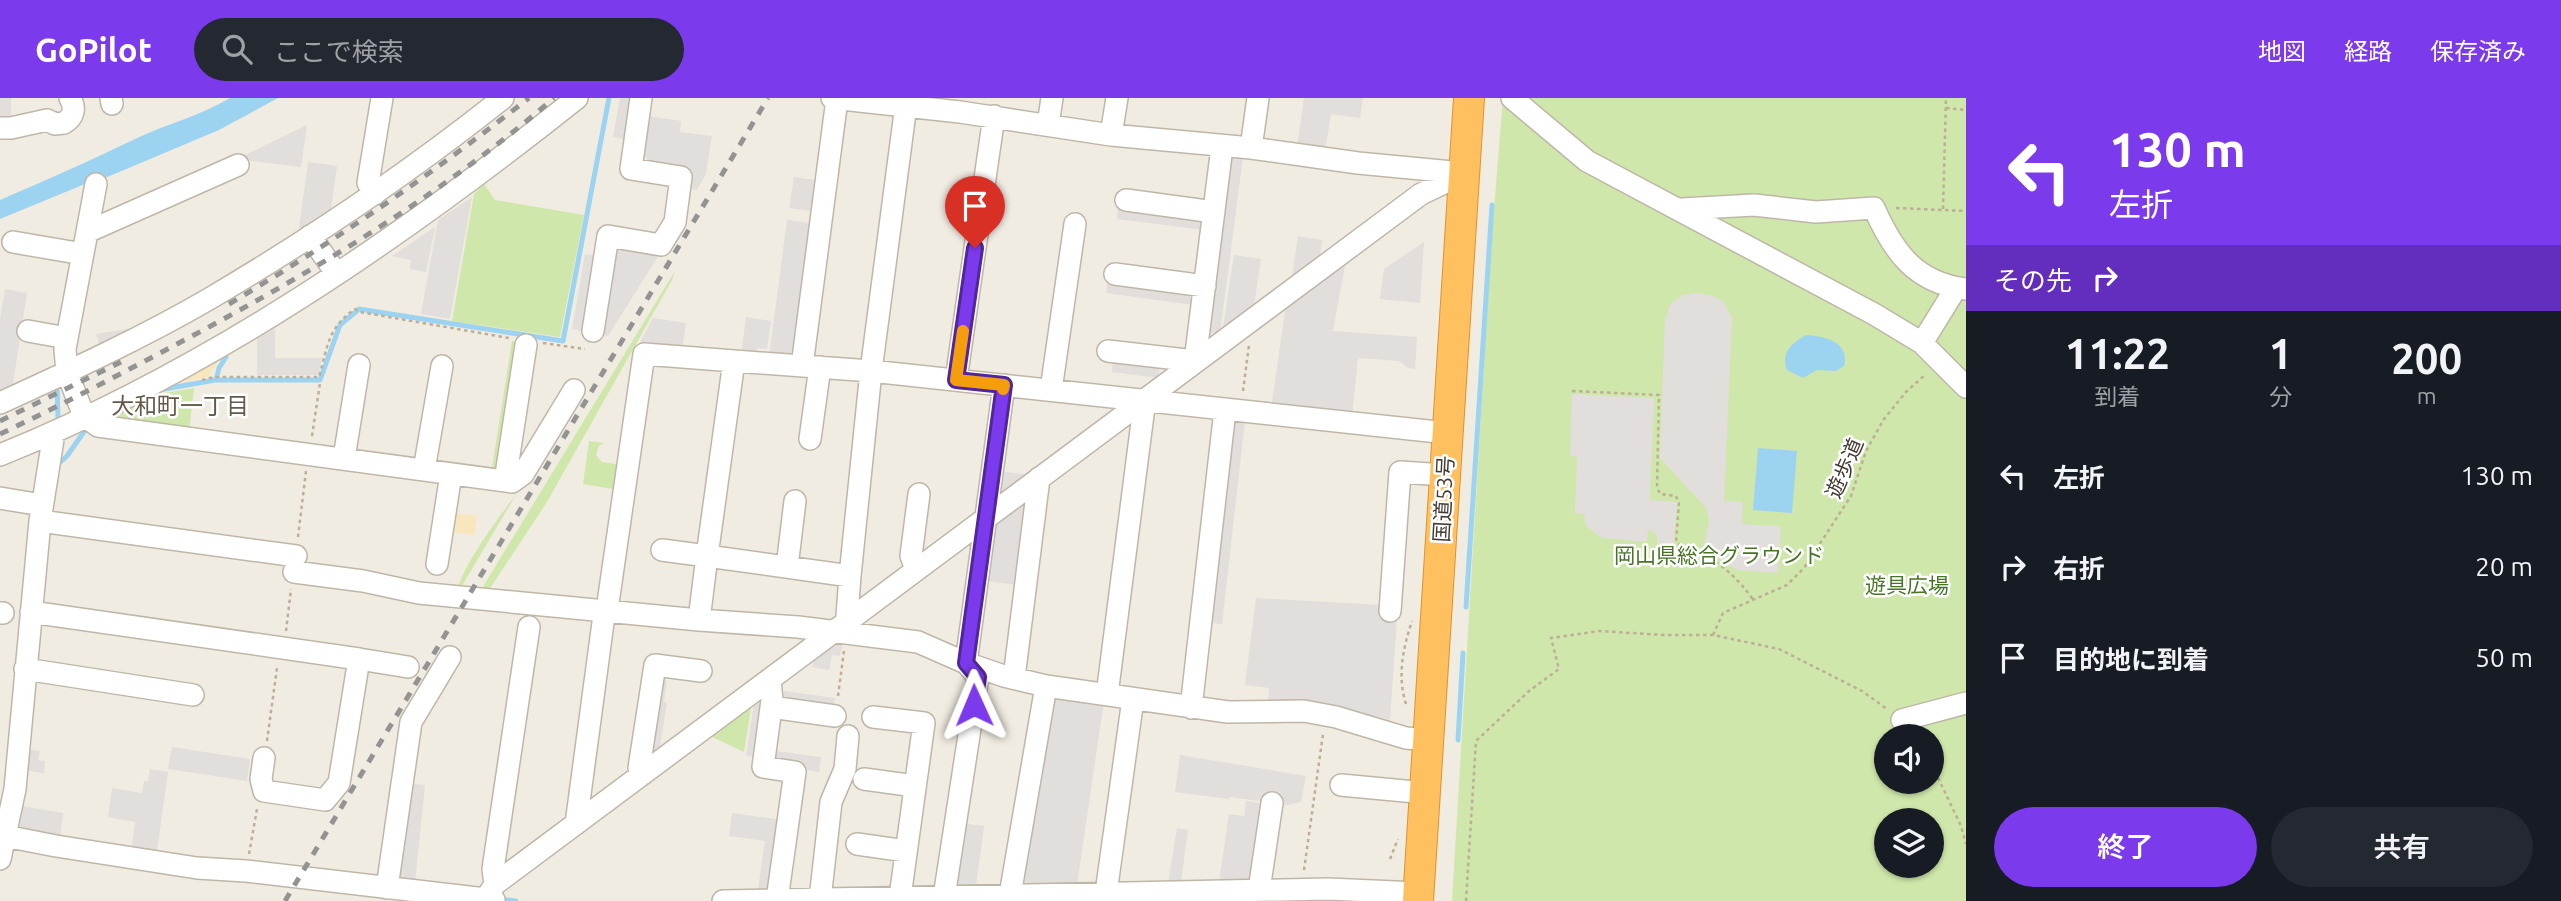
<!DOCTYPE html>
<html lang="ja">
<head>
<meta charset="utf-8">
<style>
  body { margin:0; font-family:Ubuntu,"Noto Sans JP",sans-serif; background:#242831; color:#f1f3f6; height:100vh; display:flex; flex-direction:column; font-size:26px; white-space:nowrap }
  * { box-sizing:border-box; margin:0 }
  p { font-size:23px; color:#9ea1a6 }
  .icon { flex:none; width:38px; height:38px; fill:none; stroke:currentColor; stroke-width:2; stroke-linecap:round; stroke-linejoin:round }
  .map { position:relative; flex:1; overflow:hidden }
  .sheet { display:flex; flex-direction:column; background:#171b24; width:595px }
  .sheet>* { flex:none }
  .hud { background:#7c3aed; color:#fff; overflow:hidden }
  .controls { position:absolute; left:1874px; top:626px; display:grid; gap:14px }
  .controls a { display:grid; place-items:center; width:70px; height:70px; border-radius:50%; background:#171b24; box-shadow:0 2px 5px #0004; font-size:35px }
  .pin { position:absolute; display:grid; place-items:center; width:60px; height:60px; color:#fff; margin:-72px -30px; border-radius:50% 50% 50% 0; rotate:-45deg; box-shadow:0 0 7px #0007 }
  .pin .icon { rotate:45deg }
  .me { position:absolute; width:77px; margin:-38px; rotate:359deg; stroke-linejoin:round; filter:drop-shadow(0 0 5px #0008) }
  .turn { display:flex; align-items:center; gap:24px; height:147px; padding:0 28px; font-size:32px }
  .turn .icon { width:91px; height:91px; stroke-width:2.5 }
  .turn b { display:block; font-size:49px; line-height:60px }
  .then { display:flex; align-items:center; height:66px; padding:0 28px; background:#0003; gap:14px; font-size:26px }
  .eta { display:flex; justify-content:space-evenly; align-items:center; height:119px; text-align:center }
  .eta b { font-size:42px; font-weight:600; line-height:49px }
  .cta { display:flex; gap:14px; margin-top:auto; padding:14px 28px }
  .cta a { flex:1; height:80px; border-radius:42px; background:#7c3aed; color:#fff; font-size:28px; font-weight:600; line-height:80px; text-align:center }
  .cta a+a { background:#242831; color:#f1f3f6 }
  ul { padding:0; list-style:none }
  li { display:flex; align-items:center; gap:21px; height:91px; padding:0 28px }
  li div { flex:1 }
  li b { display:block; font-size:26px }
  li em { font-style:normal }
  header { display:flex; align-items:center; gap:42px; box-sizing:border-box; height:98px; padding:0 35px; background:#7c3aed; color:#fff }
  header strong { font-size:33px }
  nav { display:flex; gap:38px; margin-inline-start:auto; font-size:24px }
  .search { width:490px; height:63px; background:#242831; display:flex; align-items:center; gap:18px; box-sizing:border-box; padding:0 24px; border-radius:38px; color:#9ea1a6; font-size:26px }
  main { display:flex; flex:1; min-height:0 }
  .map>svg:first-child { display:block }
</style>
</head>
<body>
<header>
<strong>GoPilot</strong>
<div class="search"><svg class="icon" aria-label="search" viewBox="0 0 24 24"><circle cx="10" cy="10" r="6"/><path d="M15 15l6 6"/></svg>ここで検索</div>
<nav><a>地図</a><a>経路</a><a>保存済み</a></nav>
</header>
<main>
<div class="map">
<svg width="1966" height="803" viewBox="0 0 1966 803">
  <rect width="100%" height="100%" fill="#f1ece2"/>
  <path fill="#cfe7aa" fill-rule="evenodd" d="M 1503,0 L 1966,0 L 1966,803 L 1452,803 L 1491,148 ZM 1886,639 L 1932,639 L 1932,684 L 1886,684 ZM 1886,723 L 1932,723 L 1932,768 L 1886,768 Z
    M 484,86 L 495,102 L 584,117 L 560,239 L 452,223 L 474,96 Z
    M 675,173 L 672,182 L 547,404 L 485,498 L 478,497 Z
    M 512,243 L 532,246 L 510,379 L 491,376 Z
    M 194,290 L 189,334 L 107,321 L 159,296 Z
    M 589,343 L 604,345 L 599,348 L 596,357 L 602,364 L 623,367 L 619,392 L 583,386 Z
    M 517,395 L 457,496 C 458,473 502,415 517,395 Z
    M 752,605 L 744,654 L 706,636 Z"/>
  <path fill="#f8e7bc" d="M 220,261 L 208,279 L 163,288 Z
    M 455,415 L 477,418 L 474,437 L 452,434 Z"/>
  <path fill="#e1dedb" d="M 0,0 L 11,0 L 11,23 L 0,22 Z
    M 620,0 L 644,0 L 648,18 L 681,23 L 680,34 L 712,38 L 706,76 L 697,92 L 654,85 L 655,74 L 643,55 L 644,45 L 613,39 Z
    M 1304,0 L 1363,0 L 1360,20 L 1331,16 L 1325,53 L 1297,49 Z
    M 307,27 L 301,69 L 237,61 Z
    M 1229,57 L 1243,59 L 1220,236 L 1205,234 Z
    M 308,64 L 337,68 L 330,118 L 298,138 Z
    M 794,79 L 823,83 L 819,114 L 789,110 Z
    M 472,99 L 450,221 L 421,216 L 438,122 Z
    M 1118,108 L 1205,120 L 1204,132 L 1117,121 Z
    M 787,122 L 818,126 L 800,257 L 769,259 Z
    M 435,129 L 426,174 L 410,171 L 411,162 L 392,158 Z
    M 605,130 L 669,141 L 608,238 L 572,231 L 585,156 L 600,158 Z
    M 1298,138 L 1322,142 L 1319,166 L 1291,185 Z
    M 1424,144 L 1420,205 L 1380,201 L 1384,171 Z
    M 1234,157 L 1261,161 L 1253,214 L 1222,236 Z
    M 1346,162 L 1333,233 L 1417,239 L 1415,271 L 1408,270 L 1399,263 L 1358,260 L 1352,320 L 1271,311 L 1286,206 Z
    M 1108,183 L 1195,195 L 1193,207 L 1106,195 Z
    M 5,191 L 27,195 L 12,292 L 0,297 L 0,221 Z
    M 1696,195 L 1711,197 L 1724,204 L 1732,220 L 1724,403 L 1743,404 L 1742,426 L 1781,428 L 1778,475 L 1737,472 L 1703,450 L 1709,424 L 1707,411 L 1660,360 L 1665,222 L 1670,207 L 1682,197 Z
    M 746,219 L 771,223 L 767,251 L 757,250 L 755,260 L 741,258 Z
    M 653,220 L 686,225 L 682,252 L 637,250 Z
    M 150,227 L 101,250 L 96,236 Z
    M 275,230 L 275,260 L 322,260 L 318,277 L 257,277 L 257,241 Z
    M 1113,261 L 1160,268 L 1158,280 L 1112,274 Z
    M 1572,296 L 1654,300 L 1650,402 L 1677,404 L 1674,447 L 1657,447 L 1657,439 L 1654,434 L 1648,432 L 1647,444 L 1602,440 L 1586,428 L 1584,416 L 1575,416 L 1577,359 L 1570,357 Z
    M 1234,321 L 1245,323 L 1222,526 L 1211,525 Z
    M 999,373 L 1030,377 L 994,409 Z
    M 1031,394 L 1019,487 L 986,483 L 993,423 Z
    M 1256,500 L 1398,508 L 1390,622 L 1327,606 L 1268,603 L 1269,590 L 1245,587 Z
    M 831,541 L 843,543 L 840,558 L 832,557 L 829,572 L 812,569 L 814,562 L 806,561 Z
    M 658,582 L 667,583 L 664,604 L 667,605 L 659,654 L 646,666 Z
    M 784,593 L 835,600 L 833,612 L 783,605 Z
    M 1049,594 L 1104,603 L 1077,787 L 1018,789 Z
    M 754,605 L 765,606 L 757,659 L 746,658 Z
    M 172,649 L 250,661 L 247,683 L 168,671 Z
    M 26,651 L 40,653 L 38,662 L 45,663 L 44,675 L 23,672 Z
    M 776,653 L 821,659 L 819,674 L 774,667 Z
    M 1180,657 L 1306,678 L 1301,704 L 1288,707 L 1230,699 L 1229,701 L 1175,694 Z
    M 150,671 L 168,674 L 156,760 L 131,756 L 135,724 L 108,719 L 112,690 L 142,695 L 144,683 L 148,683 Z
    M 408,685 L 425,687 L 415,785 L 395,782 Z
    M 1246,703 L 1267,706 L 1255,782 L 1219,784 L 1229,716 L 1244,718 Z
    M 17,707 L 63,715 L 60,743 L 12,734 Z
    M 732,715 L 783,722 L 770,792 L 758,791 L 765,743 L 729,738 Z
    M 962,725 L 984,728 L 976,788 L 954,789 Z
    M 1177,730 L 1188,732 L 1181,784 L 1168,785 Z"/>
  <path fill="#9cd3f0" d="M 230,0 L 278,0 L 219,32 L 93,85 L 55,273 L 84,101 L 85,86 L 0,121 L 0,102 C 46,82 90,63 135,41 C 166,26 200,18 230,0 Z
    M 1806,237 C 1825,238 1850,244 1844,268 L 1836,273 L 1817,272 L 1803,280 L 1787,272 C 1780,255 1792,245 1806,237 Z
    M 1758,350 L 1797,353 L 1792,415 L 1753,412 Z"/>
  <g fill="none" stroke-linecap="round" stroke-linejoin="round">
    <path stroke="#9cd3f0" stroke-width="5" d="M 216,282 L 219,270 L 226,259
      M 57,288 L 58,320
      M 159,292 L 215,282 L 320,282 L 340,227 L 359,211 L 563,243 L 609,0
      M 55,369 L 67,358 L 88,328
      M 1466,509 L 1492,107
      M 1458,642 L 1463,555
      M 500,801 L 516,803"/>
    <g stroke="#bfb6a8" stroke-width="24">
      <path id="minor" d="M 111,0 L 112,6
        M 832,0 L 960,14 L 1111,37 L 1251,50 L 1358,65 L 1463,75
        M 1512,0 L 1587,63 L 1874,216 L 1922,245 L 1966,289
        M 1048,27 L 1052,0
        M 0,30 L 11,30 L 47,22 L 55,26 L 64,25 C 74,19 76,10 70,0
        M 1111,37 L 1117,0
        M 1251,50 L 1258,0
        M 238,67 L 87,134 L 65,251 L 67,274 L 84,318 L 98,328 L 512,384 L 523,376 L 574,292
        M 375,96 L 368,85 L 382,0
        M 1126,102 L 1214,114
        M 1682,111 L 1754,107 L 1816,114 L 1874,110 C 1893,153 1915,185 1966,191
        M 87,134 L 96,86
        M 310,138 L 337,176
        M 13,144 L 83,156
        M 1115,176 L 1205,188
        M 28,233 L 67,240
        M 593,233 L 608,138 L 661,147 L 675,124 L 681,79 L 631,71 L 641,0
        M 1922,245 L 1956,190
        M 1108,253 L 1195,263 L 1222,49
        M 802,268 L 837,1
        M 956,282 L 994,18
        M 1051,292 L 1075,126
        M 0,305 C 70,273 142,240 209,201 C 311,141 410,74 503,0
        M 810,341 L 820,269
        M 0,357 C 210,272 401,140 577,0
        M 344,360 L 359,267
        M 424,372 L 442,268
        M 505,383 L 526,247
        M 0,400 L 42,407
        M 40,423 L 296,458
        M 662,452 L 707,458 L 699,522
        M 437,466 L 451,376
        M 787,469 L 795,403
        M 916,471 L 911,458 L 919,396
        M 294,474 L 363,483 L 419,495 L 699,522 L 798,529 L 918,544 L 966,565 L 1004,578 L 1046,588 L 1228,614 L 1304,613 L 1336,619 L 1406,640 L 1429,642
        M 850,478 L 871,273 L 906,7
        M 607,512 L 644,256 L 734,263
        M 1390,513 L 1400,374 L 1445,377
        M 31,514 L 359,561 L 339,685 L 325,702 L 264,693 L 261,681 L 264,660
        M 0,515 L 3,515
        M 846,531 L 850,478 L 707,458 L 734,263 L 871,273 L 1447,335
        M 359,561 L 408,569
        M 25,571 L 193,597
        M 1014,580 L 1039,380
        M 770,582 L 772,602 L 763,669 L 795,674 L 777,802
        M 1107,597 L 1145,301
        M 771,609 L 835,618
        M 1191,610 L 1225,312
        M 873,619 L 924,625 L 900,799
        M 1902,622 L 1966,605
        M 643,676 L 639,670 L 655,567 L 701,573
        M 864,681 L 915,688
        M 1341,687 L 1426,695
        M 576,726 L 604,517
        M 0,737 L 56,748 L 197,770 L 246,773 L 494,802
        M 857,746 L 906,753
        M 0,761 L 15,691 L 40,423 L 54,335
        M 495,786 L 493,771 L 529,529
        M 387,790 L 411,624 L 450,559
        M 1259,792 L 1272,705
        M 1106,795 L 1133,601
        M 1010,797 L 1046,588
        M 944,799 L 978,579 L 966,565 L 1004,287
        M 820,801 L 831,704 L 845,671 L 848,638
        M 479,803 L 487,799 L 495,786 L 1421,96 L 1465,75
        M 723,803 L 1328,791 L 1418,795"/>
    </g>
    <g stroke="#de932f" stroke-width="32">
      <path id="highway" d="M 1418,803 L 1469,0"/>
    </g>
    <path stroke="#beae96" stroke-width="2.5" stroke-dasharray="3.5 3.5" stroke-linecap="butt" d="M 1946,10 L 1966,12
      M 1896,110 L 1966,113
      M 1943,111 L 1946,0
      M 543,245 L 585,251
      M 202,282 L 214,279 L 319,279 C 328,248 327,231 355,211 L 360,214 L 509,240
      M 1243,293 L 1249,247
      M 1572,293 L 1659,297 L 1657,389 L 1660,396 L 1676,398 L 1679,405 L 1676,444 C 1685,451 1693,450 1701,455 C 1725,468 1739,482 1754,503
      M 312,338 L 320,285
      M 298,439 L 306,373
      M 286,533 L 291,491
      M 1713,537 L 1723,515 L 1787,487 L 1804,470 L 1851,398 L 1866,353 L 1884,321 L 1906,294 L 1926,276
      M 838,598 L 844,553
      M 1406,606 C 1397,578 1403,550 1412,523
      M 267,643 L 277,570
      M 1932,667 L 1961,728 L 1966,746
      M 249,756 L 257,711
      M 1390,761 L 1398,741
      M 1304,772 L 1323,636
      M 1466,803 L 1476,643 L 1529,593 L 1559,571 L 1551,540 L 1599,533 L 1664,537 L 1713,537 L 1779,551 L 1862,593 L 1887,611"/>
    <use href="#minor" stroke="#fff" stroke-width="21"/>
    <use href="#highway" stroke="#ffc05f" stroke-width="30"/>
    <path stroke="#939393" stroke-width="5" stroke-dasharray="9 9" stroke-linecap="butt" d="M 229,206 C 334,144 433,75 529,0
      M 0,323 L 121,264
      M 0,336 C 66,305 130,271 194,237 C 321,169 445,94 554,0
      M 285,803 L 768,0"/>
  </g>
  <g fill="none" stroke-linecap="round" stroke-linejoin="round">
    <g stroke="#51269a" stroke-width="18">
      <path id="route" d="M 974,607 L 978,579 L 966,565 L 1004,287 L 956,282 L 975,150"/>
    </g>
    <use href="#route" stroke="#7c3aed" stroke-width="12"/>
    <path stroke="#f59e0b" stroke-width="12" d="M 963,233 L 956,282 L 1004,287 L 1003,291"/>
  </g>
  <g text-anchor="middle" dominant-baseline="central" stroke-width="5" stroke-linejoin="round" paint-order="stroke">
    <g font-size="21" fill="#433b33" stroke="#fff">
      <text transform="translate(1844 370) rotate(-67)">遊歩道</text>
      <text transform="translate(1443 401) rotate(-87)">国道53号</text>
    </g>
    <g font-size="21" fill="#487426" stroke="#fff">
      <text x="1719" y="457">岡山県総合グラウンド</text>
      <text x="1907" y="487">遊具広場</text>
    </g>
    <g font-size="23" fill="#65594a" stroke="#fff">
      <text x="180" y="307">大和町一丁目</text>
    </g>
  </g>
</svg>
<div class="controls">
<a><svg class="icon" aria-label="sound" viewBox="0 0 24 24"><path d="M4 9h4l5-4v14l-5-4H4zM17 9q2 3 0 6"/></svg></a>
<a><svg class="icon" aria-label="layers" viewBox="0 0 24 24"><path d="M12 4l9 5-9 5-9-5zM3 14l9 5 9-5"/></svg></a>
</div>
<div class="pin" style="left:975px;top:150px;background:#d93025"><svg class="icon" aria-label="arrive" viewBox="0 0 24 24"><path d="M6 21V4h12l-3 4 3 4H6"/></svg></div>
<svg class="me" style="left:974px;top:607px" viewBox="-20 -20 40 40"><path d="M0-17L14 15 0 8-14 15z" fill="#7c3aed" stroke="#fff" stroke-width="4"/></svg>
</div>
<section class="sheet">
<div class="hud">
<div class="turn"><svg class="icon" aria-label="left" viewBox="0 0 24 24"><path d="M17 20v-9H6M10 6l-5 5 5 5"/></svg><div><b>130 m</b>左折</div></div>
<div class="then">その先<svg class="icon" aria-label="right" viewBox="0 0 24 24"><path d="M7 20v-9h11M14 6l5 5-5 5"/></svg></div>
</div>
<div class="eta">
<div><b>11:22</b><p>到着</p></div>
<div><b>1</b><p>分</p></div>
<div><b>200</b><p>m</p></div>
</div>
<ul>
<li><svg class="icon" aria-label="left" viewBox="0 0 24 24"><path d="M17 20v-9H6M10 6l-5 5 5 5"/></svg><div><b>左折</b></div><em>130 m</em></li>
<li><svg class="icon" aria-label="right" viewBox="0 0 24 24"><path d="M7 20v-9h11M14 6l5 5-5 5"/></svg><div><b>右折</b></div><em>20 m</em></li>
<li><svg class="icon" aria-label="arrive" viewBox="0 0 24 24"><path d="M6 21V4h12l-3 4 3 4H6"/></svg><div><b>目的地に到着</b></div><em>50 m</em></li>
</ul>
<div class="cta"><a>終了</a><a>共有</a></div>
</section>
</main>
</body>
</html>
